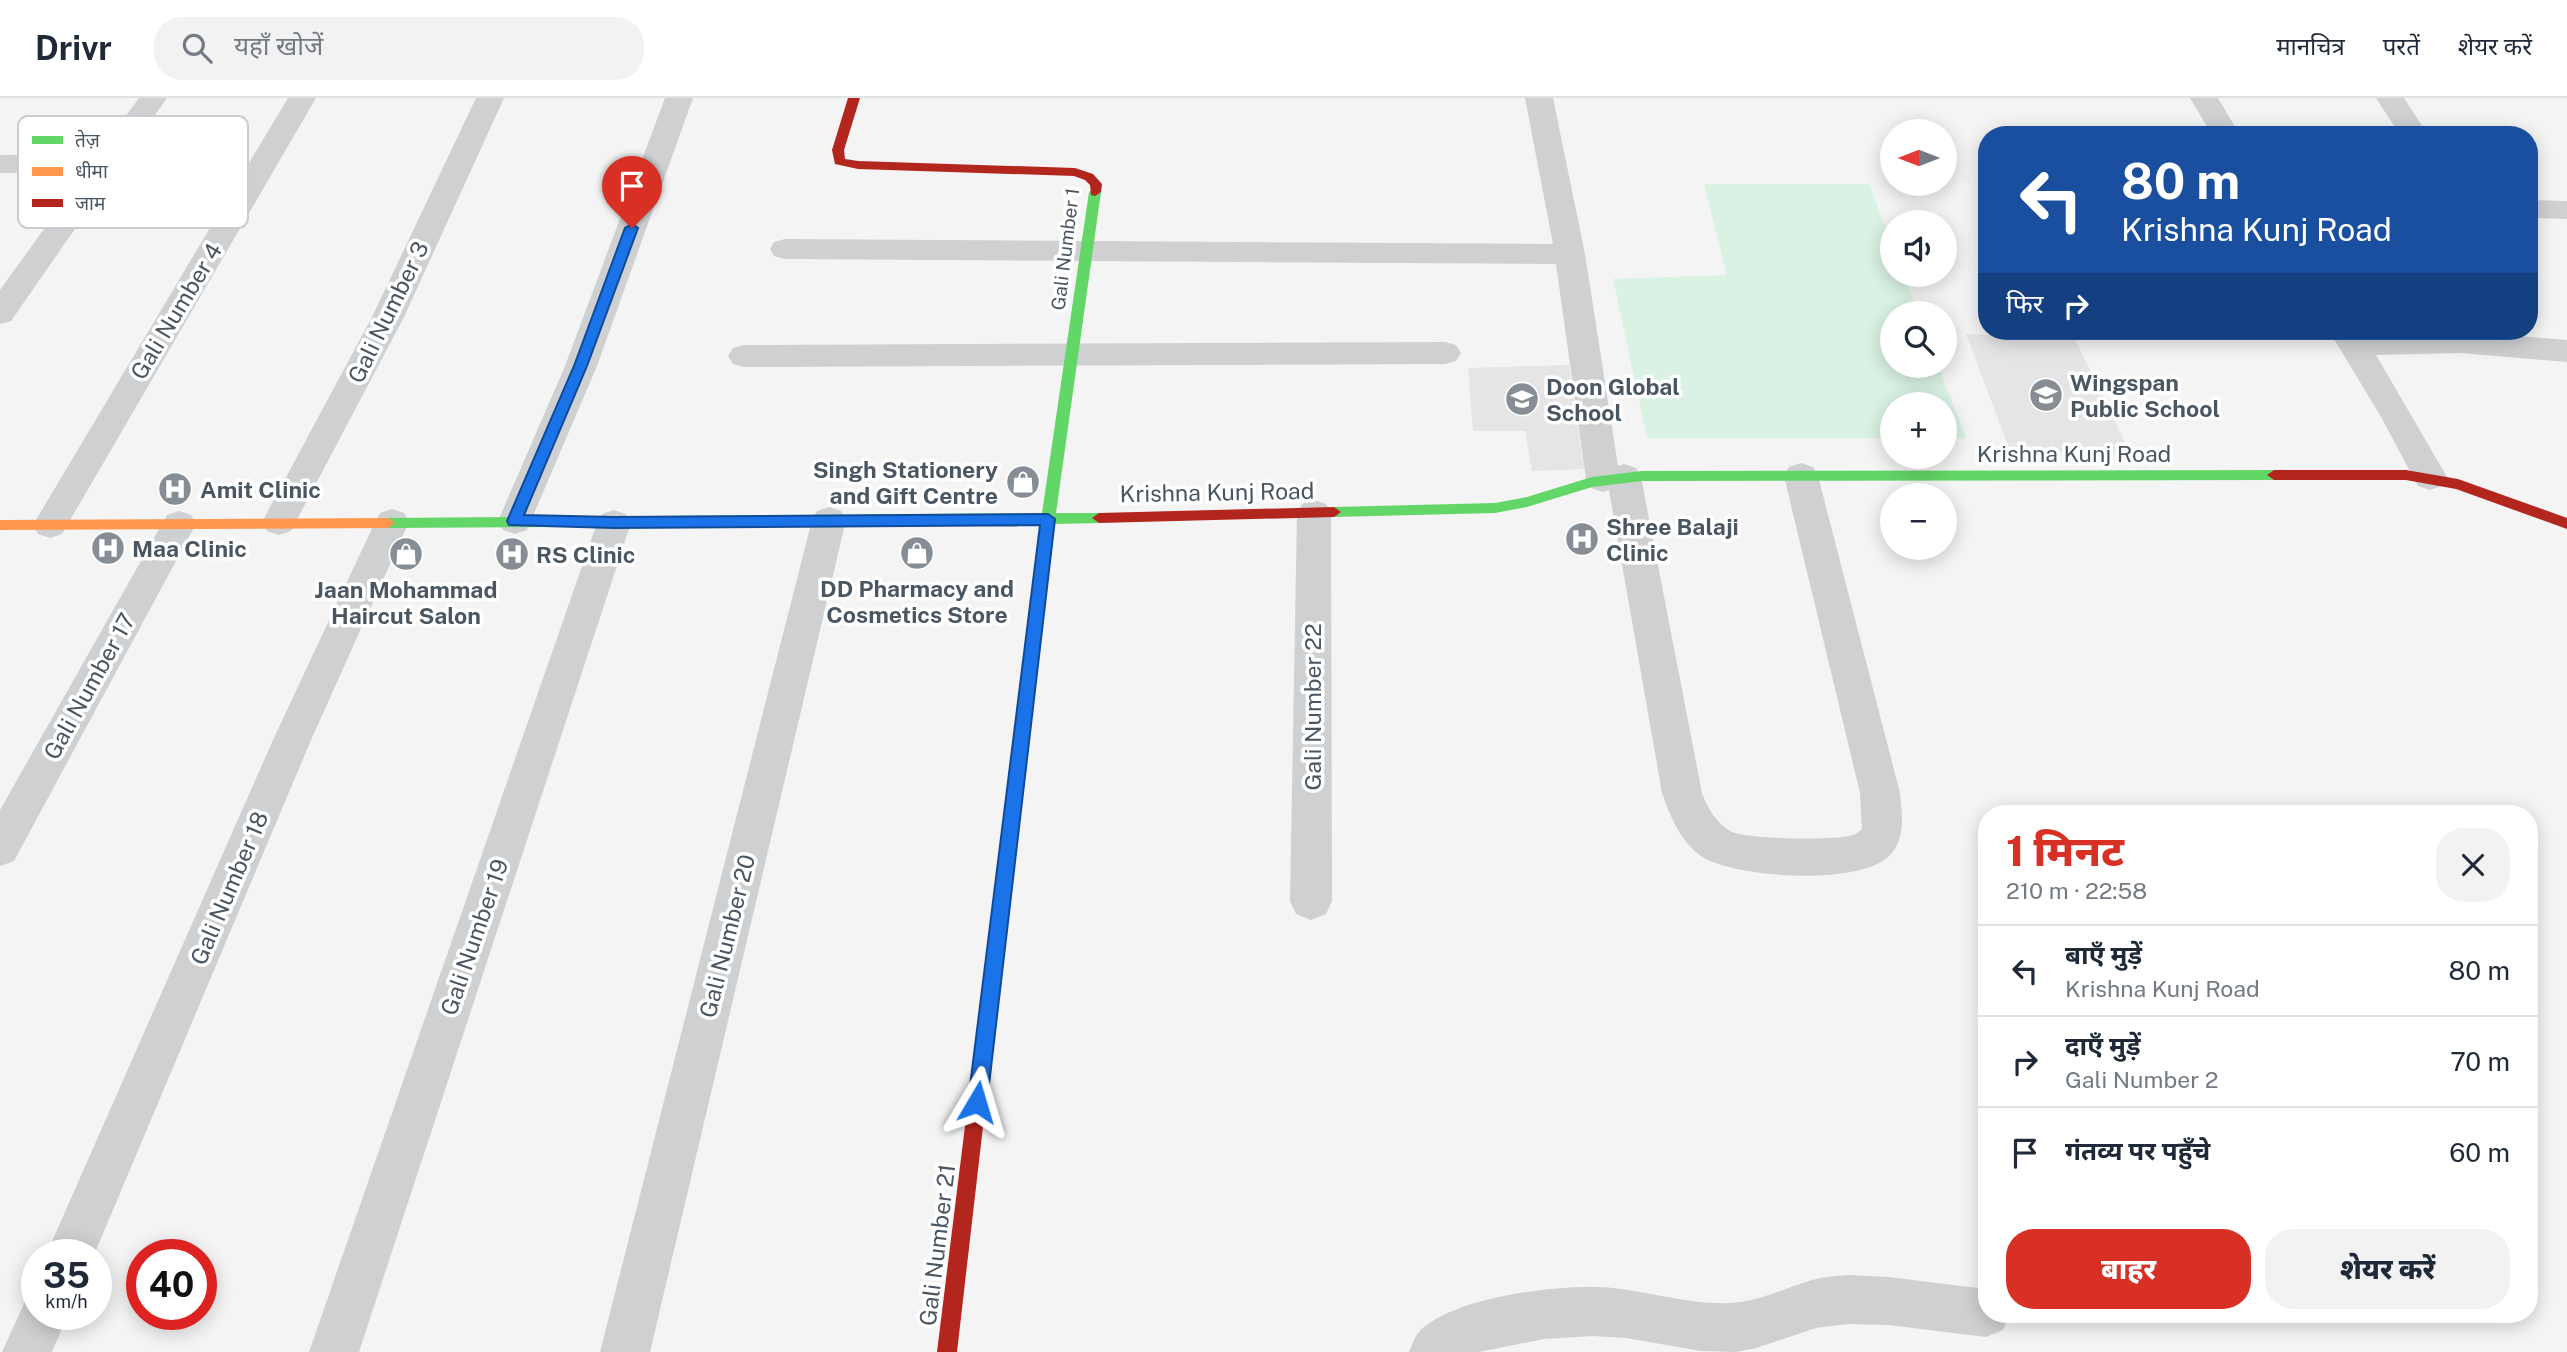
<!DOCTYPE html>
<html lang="hi">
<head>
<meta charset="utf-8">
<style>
  body { margin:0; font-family:"Public Sans","Noto Sans Devanagari",sans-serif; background:#f2f2f3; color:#1f2937; height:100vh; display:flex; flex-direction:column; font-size:26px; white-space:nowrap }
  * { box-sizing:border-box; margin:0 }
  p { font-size:23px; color:#747a83 }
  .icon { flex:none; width:38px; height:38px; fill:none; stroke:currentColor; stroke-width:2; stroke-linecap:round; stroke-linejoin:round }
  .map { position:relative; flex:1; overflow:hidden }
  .drawer { position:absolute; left:1978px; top:707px; width:560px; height:518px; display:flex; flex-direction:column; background:#fff; border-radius:28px; box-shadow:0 4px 18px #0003 }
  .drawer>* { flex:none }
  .top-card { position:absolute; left:1978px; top:28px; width:560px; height:214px; border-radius:28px; box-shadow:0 4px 18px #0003; background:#1a4fa0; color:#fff; overflow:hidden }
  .needle { width:46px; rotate:270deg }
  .fabs { position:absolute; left:1880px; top:21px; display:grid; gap:14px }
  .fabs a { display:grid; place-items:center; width:77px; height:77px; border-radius:50%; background:#fff; box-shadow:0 4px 18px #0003; font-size:35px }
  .speed { position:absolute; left:21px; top:1141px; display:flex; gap:14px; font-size:35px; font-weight:700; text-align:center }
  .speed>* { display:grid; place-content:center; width:91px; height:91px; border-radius:50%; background:#fff; box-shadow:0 4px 18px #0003; line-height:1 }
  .speed small { font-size:18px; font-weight:400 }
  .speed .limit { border:10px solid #d22; background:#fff; color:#111 }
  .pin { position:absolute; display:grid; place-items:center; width:60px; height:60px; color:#fff; margin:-72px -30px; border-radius:50% 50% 50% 0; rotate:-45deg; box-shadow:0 0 7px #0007 }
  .pin .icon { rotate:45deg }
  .me { position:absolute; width:77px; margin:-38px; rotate:7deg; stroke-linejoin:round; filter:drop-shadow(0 0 5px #0008) }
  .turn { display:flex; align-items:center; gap:24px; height:147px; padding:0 28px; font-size:32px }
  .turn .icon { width:91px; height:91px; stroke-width:2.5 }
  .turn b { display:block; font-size:49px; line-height:60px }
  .then { display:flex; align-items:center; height:66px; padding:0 28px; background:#0003; gap:14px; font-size:26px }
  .round { display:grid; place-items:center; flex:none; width:74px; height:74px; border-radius:28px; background:#f2f2f3 }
  .head { display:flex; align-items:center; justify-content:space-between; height:119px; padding:0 28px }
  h1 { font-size:42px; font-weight:800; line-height:52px; color:#d93025 }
  .button { display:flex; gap:14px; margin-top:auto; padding:14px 28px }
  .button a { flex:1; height:80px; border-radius:28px; background:#d93025; color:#fff; font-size:28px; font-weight:800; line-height:80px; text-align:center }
  .button a+a { background:#f2f2f3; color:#1f2937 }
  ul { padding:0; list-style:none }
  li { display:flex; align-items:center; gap:21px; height:91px; padding:0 28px; border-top:2px solid #e0e1e3 }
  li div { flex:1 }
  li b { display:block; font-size:26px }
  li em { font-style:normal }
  header { display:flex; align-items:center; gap:42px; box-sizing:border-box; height:98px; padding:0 35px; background:#fff; border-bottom:2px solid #e0e1e3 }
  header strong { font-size:33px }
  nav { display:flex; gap:38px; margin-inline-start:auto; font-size:24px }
  .search { width:490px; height:63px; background:#f2f2f3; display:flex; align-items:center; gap:18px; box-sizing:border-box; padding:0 24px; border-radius:28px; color:#747a83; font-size:26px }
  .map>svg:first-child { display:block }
</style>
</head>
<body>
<header>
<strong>Drivr</strong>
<div class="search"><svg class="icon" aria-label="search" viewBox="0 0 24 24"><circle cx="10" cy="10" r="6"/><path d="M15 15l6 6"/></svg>यहाँ खोजें</div>
<nav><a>मानचित्र</a><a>परतें</a><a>शेयर करें</a></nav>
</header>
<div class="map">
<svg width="2567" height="1254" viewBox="0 0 2567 1254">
  <rect width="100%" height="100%" fill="#f4f4f4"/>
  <path fill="#e6e5e6" d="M 1966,236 L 2075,241 L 2131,357 L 2010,353 Z
    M 1569,267 L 1584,371 L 1532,373 L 1525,333 L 1473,333 L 1468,270 Z"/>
  <path fill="#d9f2e3" d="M 1704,86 L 1869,86 L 1892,146 L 1892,177 L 1904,177 L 1918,215 L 1892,215 L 1892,268 L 1938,268 L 1966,340 L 1944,340 L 1944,306 L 1892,306 L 1892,340 L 1647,340 L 1613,181 L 1727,177 Z"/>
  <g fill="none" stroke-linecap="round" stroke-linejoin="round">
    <path fill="#ced0d2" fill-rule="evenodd" d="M 139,0 L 167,0 L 108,84 L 237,85 L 288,0 L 316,0 L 62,436 L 50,440 L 38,436 L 33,427 L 226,103 L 95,102 L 11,223 L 0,226 L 0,192 L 85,74 L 0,75 L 0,57 L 98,56 Z
      M 476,0 L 504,0 L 404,219 L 291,433 L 279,437 L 267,433 L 262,424 L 372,219 Z
      M 665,0 L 693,0 L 597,268 L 527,432 L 515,436 L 503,432 L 498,423 L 565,268 Z
      M 1525,0 L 1553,0 L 1585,156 L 1618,368 L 1624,366 L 1636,370 L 1641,379 L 1702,695 C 1707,710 1717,726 1732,734 C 1748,741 1836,743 1853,737 C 1857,736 1859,733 1862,731 L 1860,695 L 1784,378 L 1789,369 L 1801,365 L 1813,369 L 1818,378 L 1900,695 C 1902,717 1906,738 1891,756 C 1863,789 1734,780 1701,758 C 1680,743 1670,718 1662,695 L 1609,392 L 1603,394 L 1591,390 L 1586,381 L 1556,166 L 785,161 L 774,158 L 770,151 L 774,144 L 785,141 L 1553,146 Z
      M 2190,0 L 2218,0 L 2240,37 L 2212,37 Z
      M 2376,0 L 2404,0 L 2428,37 L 2400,37 Z
      M 2529,102 L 2567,103 L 2567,121 L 2529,120 Z
      M 2329,233 L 2361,233 L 2363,236 L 2461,233 L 2567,242 L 2567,264 L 2461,255 L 2376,257 L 2447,379 L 2442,388 L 2430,392 L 2418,388 L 2380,317 Z
      M 1445,244 L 1456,247 L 1461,255 L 1456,263 L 1445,266 L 744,269 L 733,266 L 728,258 L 733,250 L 744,247 Z
      M 1314,402 L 1326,406 L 1331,415 L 1332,803 L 1326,816 L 1311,822 L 1296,816 L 1290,803 L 1297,415 L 1302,406 Z
      M 829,409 L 841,413 L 846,422 L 650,1254 L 600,1254 L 812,422 L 817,413 Z
      M 392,411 L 404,415 L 409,424 L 311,642 L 94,1157 L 46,1157 L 273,642 L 375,424 L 380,415 Z
      M 614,412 L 626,416 L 631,425 L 359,1254 L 309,1254 L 597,425 L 602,416 Z
      M 179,413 L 191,417 L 196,426 L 14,763 L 0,768 L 0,712 L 167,417 Z
      M 1848,1177 L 1888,1179 L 1986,1191 L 1986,1216 L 2010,1216 L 2003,1232 L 1986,1239 L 1888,1227 L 1848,1226 L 1816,1230 L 1756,1250 L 1736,1254 L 1701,1253 L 1626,1240 L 1593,1238 L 1544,1241 L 1479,1254 L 1409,1254 C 1412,1248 1414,1240 1418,1235 C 1451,1198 1566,1185 1613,1190 C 1652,1194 1690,1207 1729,1205 C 1757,1204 1780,1192 1806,1184 C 1820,1179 1834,1178 1848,1177 Z
      M 37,1195 L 37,1216 L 68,1216 L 52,1254 L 2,1254 L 27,1199 Z"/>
    <path fill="#63d668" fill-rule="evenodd" d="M 1095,90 L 1101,94 L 1056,415 L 1099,415 L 1106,420 L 1099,425 L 1055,426 L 984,1020 L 982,1026 L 975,1029 L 968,1026 L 966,1020 L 1040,426 L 388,430 L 381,425 L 388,420 L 1042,415 L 1089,94 Z
      M 2274,372 L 2281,377 L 2274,382 L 1642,383 L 1592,389 L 1527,409 L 1495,415 L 1334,419 L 1327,414 L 1334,409 L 1495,405 L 1527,399 L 1592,379 L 1642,373 Z"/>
    <path fill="#ff974d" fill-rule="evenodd" d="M 388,420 L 395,425 L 388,430 L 0,432 L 0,422 Z"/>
    <path fill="#b3261e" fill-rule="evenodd" d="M 848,0 L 860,0 L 844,52 L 845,61 L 858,63 L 1075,70 L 1093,76 L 1102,86 L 1101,94 L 1095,98 L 1091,97 L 1090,87 L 1085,82 L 1074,78 L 858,71 L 835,66 L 832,52 Z
      M 2274,372 L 2406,372 L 2458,381 L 2567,420 L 2567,431 L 2456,391 L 2406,382 L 2274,382 L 2267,377 Z
      M 1334,409 L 1341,414 L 1334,419 L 1099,425 L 1092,420 L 1099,415 Z
      M 975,1011 L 982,1014 L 984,1020 L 957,1254 L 937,1254 L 966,1020 L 968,1014 Z"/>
  </g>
  <path fill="#1a73e8" stroke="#114b97" stroke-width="2" d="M 632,126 L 638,130 L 587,268 L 524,417 L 614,419 L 1048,416 L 1055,421 L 987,1004 L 984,1011 L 977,1013 L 971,1011 L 968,1004 L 1040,427 L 614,430 L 509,427 L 507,423 L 574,268 L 625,130 Z"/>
  <defs>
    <g id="school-disc" transform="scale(1.75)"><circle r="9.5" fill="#868d94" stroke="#fff"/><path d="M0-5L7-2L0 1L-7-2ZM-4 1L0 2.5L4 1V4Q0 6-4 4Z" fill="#fff"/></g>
    <g id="shop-disc" transform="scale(1.75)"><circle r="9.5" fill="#868d94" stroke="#fff"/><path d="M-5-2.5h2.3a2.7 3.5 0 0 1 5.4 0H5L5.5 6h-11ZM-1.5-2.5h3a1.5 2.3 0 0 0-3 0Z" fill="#fff"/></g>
    <g id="hospital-disc" transform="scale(1.75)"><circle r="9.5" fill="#868d94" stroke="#fff"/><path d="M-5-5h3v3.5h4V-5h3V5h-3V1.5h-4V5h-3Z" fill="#fff"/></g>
  </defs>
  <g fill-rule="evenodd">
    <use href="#school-disc" x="2046" y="297"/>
    <use href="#school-disc" x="1522" y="301"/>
    <use href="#shop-disc" x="1023" y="384"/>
    <use href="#hospital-disc" x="175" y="391"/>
    <use href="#hospital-disc" x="1582" y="441"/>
    <use href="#hospital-disc" x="108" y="450"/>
    <use href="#shop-disc" x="917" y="455"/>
    <use href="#shop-disc" x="406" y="456"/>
    <use href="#hospital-disc" x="512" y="456"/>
  </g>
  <g text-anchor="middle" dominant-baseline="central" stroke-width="7" stroke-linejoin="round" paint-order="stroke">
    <g font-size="19" fill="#4a5661" stroke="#fff">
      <text transform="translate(1065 151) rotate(-83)">Gali Number 1</text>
    </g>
    <g font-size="23" fill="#4a5661" stroke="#fff">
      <text transform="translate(176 213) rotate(-59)">Gali Number 4</text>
      <text transform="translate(388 214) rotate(-64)">Gali Number 3</text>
      <text x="2074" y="355">Krishna Kunj Road</text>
      <text transform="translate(1217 394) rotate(-1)">Krishna Kunj Road</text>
      <text transform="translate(89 588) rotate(-61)">Gali Number 17</text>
      <text transform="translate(1312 609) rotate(-90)">Gali Number 22</text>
      <text transform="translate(229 790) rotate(-67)">Gali Number 18</text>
      <text transform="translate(727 838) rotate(-76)">Gali Number 20</text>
      <text transform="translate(474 839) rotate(-71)">Gali Number 19</text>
      <text transform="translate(937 1147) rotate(-83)">Gali Number 21</text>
    </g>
    <g font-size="23" font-weight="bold" fill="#4a5661" stroke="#fff" text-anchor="start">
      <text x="2070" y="284">Wingspan<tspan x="2070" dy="26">Public School</tspan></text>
      <text x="1546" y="288">Doon Global<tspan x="1546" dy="26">School</tspan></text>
      <text x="998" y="371" text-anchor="end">Singh Stationery<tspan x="998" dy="26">and Gift Centre</tspan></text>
      <text x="200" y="391">Amit Clinic</text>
      <text x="1606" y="428">Shree Balaji<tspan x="1606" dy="26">Clinic</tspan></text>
      <text x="132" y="450">Maa Clinic</text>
      <text x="536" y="456">RS Clinic</text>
      <text x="917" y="490" text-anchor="middle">DD Pharmacy and<tspan x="917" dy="26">Cosmetics Store</tspan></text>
      <text x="406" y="491" text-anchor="middle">Jaan Mohammad<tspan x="406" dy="26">Haircut Salon</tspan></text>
    </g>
  </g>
  <rect x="18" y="18" width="230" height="112" rx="10" fill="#fff" stroke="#c9ccd0" stroke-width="2"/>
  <rect x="32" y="38" width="31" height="8" fill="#63d668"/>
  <rect x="32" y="69" width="31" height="9" fill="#ff974d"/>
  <rect x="32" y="101" width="31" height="8" fill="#b3261e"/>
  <g font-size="19" fill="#4a5661">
    <text x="75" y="49">तेज़</text>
    <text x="75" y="80">धीमा</text>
    <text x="75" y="112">जाम</text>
  </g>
</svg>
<div class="fabs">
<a><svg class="needle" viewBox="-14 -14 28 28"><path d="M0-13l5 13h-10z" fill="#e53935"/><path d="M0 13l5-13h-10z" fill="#747a83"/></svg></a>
<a><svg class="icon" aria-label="sound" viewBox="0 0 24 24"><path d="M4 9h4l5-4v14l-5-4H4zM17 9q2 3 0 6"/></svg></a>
<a><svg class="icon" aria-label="search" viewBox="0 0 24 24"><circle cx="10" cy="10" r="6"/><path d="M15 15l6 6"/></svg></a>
<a>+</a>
<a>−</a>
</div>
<div class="speed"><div>35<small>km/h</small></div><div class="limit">40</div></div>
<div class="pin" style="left:632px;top:130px;background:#d93025"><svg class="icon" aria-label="arrive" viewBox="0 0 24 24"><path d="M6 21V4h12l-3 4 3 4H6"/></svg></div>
<svg class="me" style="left:977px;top:1004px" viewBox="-20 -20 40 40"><path d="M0-17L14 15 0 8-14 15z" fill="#1a73e8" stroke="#fff" stroke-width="4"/></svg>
<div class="top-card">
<div class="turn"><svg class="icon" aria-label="left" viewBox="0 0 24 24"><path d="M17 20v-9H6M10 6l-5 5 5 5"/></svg><div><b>80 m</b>Krishna Kunj Road</div></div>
<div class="then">फिर<svg class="icon" aria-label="right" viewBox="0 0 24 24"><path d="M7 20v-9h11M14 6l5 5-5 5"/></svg></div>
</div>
<section class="drawer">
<div class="head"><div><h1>1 मिनट</h1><p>210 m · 22:58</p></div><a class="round"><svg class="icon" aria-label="close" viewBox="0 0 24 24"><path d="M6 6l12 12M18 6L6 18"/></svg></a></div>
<ul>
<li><svg class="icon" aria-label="left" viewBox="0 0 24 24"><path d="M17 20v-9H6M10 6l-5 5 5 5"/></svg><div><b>बाएँ मुड़ें</b><p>Krishna Kunj Road</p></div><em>80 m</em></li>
<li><svg class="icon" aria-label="right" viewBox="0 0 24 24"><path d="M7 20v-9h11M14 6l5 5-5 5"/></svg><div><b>दाएँ मुड़ें</b><p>Gali Number 2</p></div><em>70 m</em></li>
<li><svg class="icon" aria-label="arrive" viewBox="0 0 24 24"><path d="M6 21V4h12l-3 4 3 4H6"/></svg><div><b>गंतव्य पर पहुँचे</b></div><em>60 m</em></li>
</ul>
<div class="button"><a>बाहर</a><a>शेयर करें</a></div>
</section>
</div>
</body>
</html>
